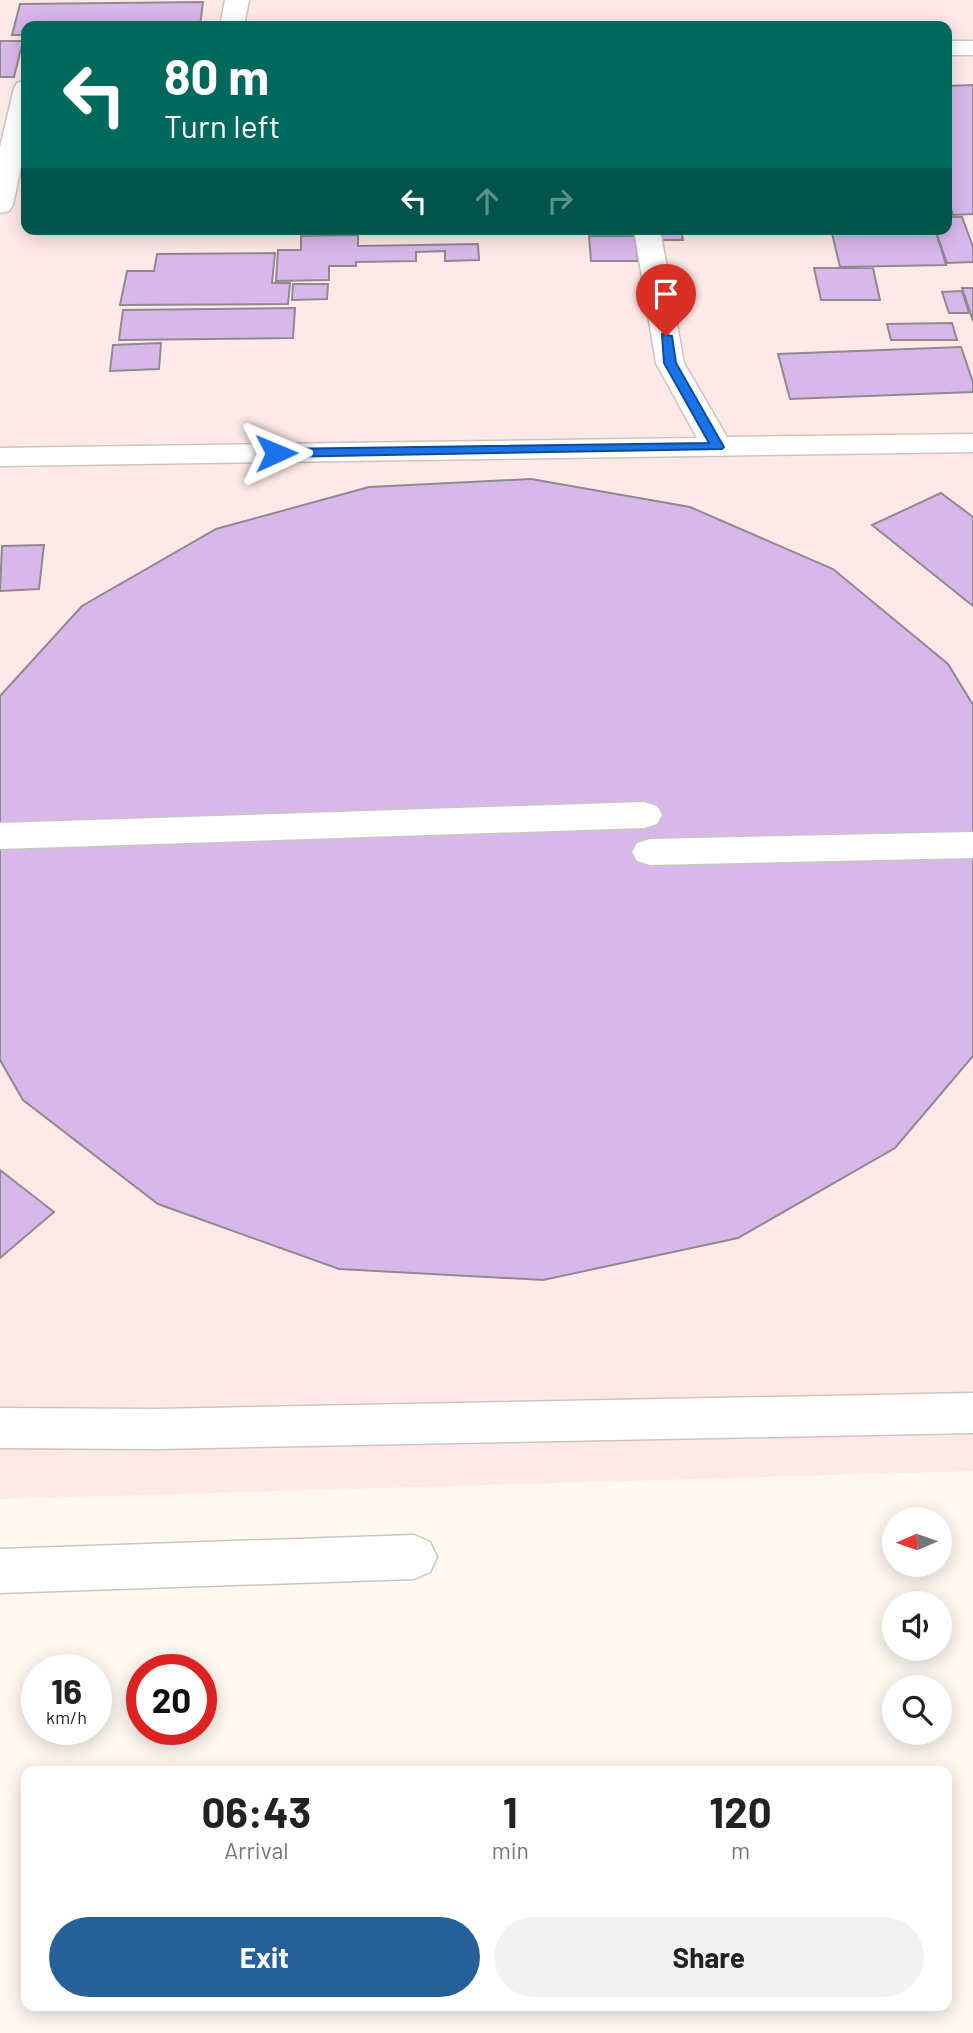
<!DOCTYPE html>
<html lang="en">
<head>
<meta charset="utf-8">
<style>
  body { margin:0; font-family:Barlow,sans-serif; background:#f2f2f2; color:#222; height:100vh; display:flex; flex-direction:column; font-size:26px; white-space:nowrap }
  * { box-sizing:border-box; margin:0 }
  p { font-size:23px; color:#767676 }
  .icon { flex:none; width:38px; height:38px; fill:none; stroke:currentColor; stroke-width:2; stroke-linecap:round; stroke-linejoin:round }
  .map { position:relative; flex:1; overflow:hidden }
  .drawer { position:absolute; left:21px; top:1766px; width:931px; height:245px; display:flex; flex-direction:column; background:#fff; border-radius:14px; box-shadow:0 4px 18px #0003 }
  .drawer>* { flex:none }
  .banner { position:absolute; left:21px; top:21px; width:931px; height:214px; border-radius:14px; box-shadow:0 4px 18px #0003; background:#00695c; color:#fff; overflow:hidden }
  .needle { width:46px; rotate:268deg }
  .buttons { position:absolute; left:882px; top:1507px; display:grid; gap:14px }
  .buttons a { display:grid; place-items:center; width:70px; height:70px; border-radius:50%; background:#fff; box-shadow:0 4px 18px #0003; font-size:35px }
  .speed { position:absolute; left:21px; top:1654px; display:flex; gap:14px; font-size:35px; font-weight:700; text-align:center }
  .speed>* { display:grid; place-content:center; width:91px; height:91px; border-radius:50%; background:#fff; box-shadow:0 4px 18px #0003; line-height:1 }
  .speed small { font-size:18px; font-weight:400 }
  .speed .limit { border:10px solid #d22; background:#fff; color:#111 }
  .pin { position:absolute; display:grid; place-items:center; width:60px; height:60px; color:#fff; margin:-72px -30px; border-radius:50% 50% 50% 0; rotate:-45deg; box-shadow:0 0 7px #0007 }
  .pin .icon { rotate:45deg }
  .me { position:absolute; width:77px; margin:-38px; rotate:89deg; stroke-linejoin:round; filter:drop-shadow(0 0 5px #0008) }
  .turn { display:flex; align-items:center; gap:24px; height:147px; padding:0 28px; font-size:32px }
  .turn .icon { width:91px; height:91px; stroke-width:2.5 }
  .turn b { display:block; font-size:49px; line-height:60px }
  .lanes { display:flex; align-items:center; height:66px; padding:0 28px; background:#0003; justify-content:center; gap:35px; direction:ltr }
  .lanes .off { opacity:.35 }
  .eta { display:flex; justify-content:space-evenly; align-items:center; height:119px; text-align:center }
  .eta b { font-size:42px; font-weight:700; line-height:49px }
  .button { display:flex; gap:14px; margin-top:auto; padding:14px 28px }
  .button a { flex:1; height:80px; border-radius:42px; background:#256198; color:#fff; font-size:28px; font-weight:700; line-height:80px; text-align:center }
  .button a+a { background:#f2f2f2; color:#222 }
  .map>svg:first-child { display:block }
</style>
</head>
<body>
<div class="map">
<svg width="973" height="2033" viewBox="0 0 973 2033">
  <rect width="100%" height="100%" fill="#fef8f1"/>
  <path fill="#ffe9e8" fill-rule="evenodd" d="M 0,0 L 973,0 L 973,1471 L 0,1499 ZM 26,26 L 947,26 L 947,229 L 26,229 Z"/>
  <path fill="#d8b8ea" stroke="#8e8a90" stroke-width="2" d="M 203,2 L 200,26 L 26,26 L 26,35 L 12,35 L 20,4 Z
    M 0,41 L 23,41 L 14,77 L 0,77 Z
    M 973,85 L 973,214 L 953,215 L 947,198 L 947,86 Z
    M 947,217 L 962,217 L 973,247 L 973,262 L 947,263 L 935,229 L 947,229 Z
    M 648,229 L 681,229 L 683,240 L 649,240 Z
    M 831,229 L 935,229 L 946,265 L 840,267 Z
    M 358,235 L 358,246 L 478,244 L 479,260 L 445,261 L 445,251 L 416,252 L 416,261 L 356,262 L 356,266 L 329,266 L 329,280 L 276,281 L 278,250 L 301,250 L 301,236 Z
    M 589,236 L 635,236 L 638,261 L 591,261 Z
    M 275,253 L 272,283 L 290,283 L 288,304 L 120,305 L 127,271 L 154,271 L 157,254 Z
    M 814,268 L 873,268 L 880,300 L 821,300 Z
    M 293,284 L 328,284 L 327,299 L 292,300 Z
    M 962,288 L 973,288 L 973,321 Z
    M 962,291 L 969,313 L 949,313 L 942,292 Z
    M 295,308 L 293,338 L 119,340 L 123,310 Z
    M 952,323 L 957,340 L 891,340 L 887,324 Z
    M 161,343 L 159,369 L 110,371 L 113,345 Z
    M 961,347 L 973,382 L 973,392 L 790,399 L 778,354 Z
    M 531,479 L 690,507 L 833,569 L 948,664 L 973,705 L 973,1056 L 895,1148 L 738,1238 L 543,1280 L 339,1269 L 158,1204 L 23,1100 L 0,1060 L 0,696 L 82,606 L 216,529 L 369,487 Z
    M 941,493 L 973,517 L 973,606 L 872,525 Z
    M 44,545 L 39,589 L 0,591 L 2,546 Z
    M 0,1170 L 54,1212 L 0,1258 Z"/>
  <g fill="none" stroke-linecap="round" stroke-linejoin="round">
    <g stroke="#cbc5bf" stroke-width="3">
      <path id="minor" d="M 225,0 L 249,0 L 244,26 L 220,26 Z
        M 947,41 L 973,41 L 973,55 L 947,55 Z
        M 26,81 L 26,144 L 13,205 L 9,211 L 0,213 L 0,147 L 14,88 L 17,83 Z
        M 634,229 L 660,229 L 684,363 L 727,437 L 973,434 L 973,452 L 0,466 L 0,448 L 697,438 L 656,363 Z
        M 644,802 L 657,806 L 662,815 L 657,824 L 644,828 L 0,849 L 0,823 Z
        M 973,832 L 973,858 L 650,865 L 637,861 L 632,852 L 637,843 L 650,839 Z
        M 973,1393 L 973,1433 L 157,1449 L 0,1448 L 0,1408 L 157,1409 Z
        M 414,1535 L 430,1542 L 437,1557 L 430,1572 L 414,1579 L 0,1593 L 0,1549 Z"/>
    </g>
    <use href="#minor" fill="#fff" fill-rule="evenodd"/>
  </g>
  <path fill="#1a73e8" stroke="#114b97" stroke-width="2" d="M 662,334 L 672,336 L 676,363 L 724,447 L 722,449 L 276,457 L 270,453 L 276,449 L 709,443 L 664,363 Z"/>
</svg>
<div class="buttons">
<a><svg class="needle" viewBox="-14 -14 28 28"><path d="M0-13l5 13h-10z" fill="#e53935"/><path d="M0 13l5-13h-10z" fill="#767676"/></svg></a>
<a><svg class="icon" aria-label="sound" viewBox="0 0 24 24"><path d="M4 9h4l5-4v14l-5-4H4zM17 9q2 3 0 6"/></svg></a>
<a><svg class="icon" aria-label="search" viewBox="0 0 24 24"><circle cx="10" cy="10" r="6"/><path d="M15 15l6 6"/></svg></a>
</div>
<div class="speed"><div>16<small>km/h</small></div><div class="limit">20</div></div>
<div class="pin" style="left:666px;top:336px;background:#d93025"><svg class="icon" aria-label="arrive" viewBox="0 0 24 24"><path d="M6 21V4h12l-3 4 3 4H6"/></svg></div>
<svg class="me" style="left:276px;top:453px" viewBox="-20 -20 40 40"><path d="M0-17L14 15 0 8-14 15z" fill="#1a73e8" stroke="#fff" stroke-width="4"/></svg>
<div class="banner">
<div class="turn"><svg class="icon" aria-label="left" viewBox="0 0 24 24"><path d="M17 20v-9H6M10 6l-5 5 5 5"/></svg><div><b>80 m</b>Turn left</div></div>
<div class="lanes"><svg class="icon" aria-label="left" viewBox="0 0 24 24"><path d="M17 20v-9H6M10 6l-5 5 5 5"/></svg><svg class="icon off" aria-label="ahead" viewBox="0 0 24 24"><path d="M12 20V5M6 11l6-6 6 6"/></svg><svg class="icon off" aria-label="right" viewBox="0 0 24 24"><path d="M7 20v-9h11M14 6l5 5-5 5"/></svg></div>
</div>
<section class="drawer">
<div class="eta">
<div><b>06:43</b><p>Arrival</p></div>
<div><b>1</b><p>min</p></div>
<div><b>120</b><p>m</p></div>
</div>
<div class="button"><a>Exit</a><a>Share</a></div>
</section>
</div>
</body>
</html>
